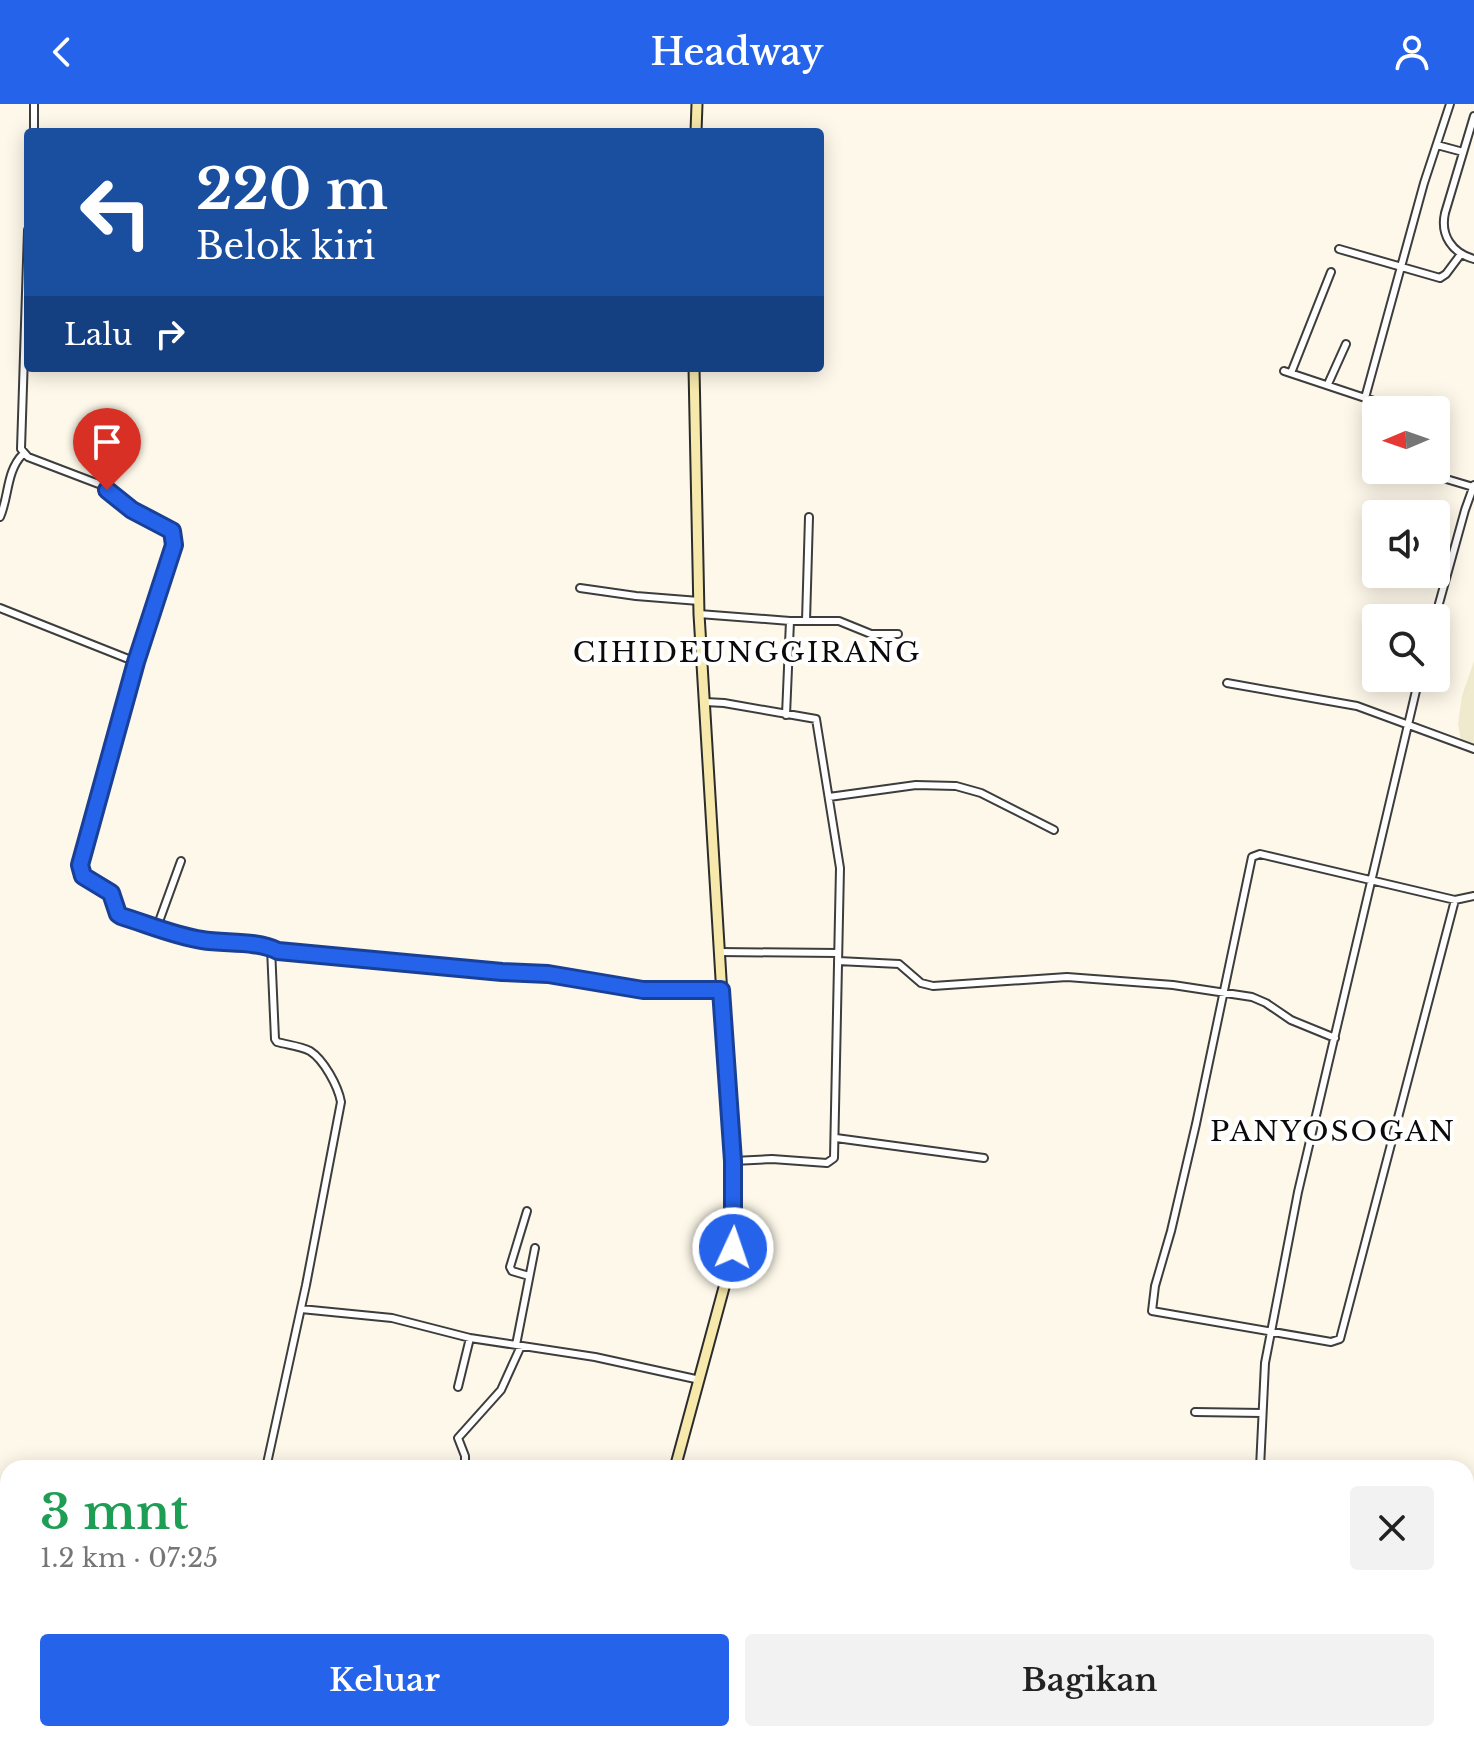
<!DOCTYPE html>
<html lang="id">
<head>
<meta charset="utf-8">
<style>
  body { margin:0; font-family:"Libre Baskerville",serif; background:#f2f2f2; color:#222; height:100vh; display:flex; flex-direction:column; font-size:30px; white-space:nowrap }
  * { box-sizing:border-box; margin:0 }
  p { font-size:26px; color:#767676 }
  .icon { flex:none; width:44px; height:44px; fill:none; stroke:currentColor; stroke-width:2; stroke-linecap:round; stroke-linejoin:round }
  .map { position:relative; flex:1; overflow:hidden }
  .drawer { position:absolute; left:0px; top:1356px; width:1474px; height:282px; display:flex; flex-direction:column; background:#fff; border-radius:24px 24px 0 0; box-shadow:0 4px 20px #0003 }
  .drawer>* { flex:none }
  .banner { position:absolute; left:24px; top:24px; width:800px; height:244px; border-radius:8px; box-shadow:0 4px 20px #0003; background:#1a4fa0; color:#fff; overflow:hidden }
  .needle { width:52px; rotate:268deg }
  .buttons { position:absolute; left:1362px; top:292px; display:grid; gap:16px }
  .buttons a { display:grid; place-items:center; width:88px; height:88px; border-radius:8px; background:#fff; box-shadow:0 4px 20px #0003; font-size:40px }
  .pin { position:absolute; display:grid; place-items:center; width:68px; height:68px; color:#fff; margin:-82px -34px; border-radius:50% 50% 50% 0; rotate:-45deg; box-shadow:0 0 8px #0007 }
  .pin .icon { rotate:45deg }
  .me { position:absolute; width:88px; margin:-44px; rotate:3deg; stroke-linejoin:round; filter:drop-shadow(0 0 6px #0008) }
  .turn { display:flex; align-items:center; gap:28px; height:168px; padding:0 40px; font-size:36px }
  .turn .icon { width:104px; height:104px; stroke-width:2.5 }
  .turn b { display:block; font-size:56px; line-height:68px }
  .then { display:flex; align-items:center; height:76px; padding:0 40px; background:#0003; gap:16px; font-size:30px }
  .round { display:grid; place-items:center; flex:none; width:84px; height:84px; border-radius:8px; background:#f2f2f2 }
  .summary { display:flex; align-items:center; justify-content:space-between; height:136px; padding:0 40px }
  h1 { font-size:48px; font-weight:600; line-height:60px; color:#1e9e55 }
  .cta { display:flex; gap:16px; margin-top:auto; padding:16px 40px }
  .cta a { flex:1; height:92px; border-radius:8px; background:#2563eb; color:#fff; font-size:32px; font-weight:600; line-height:92px; text-align:center }
  .cta a+a { background:#f2f2f2; color:#222 }
  header { display:flex; justify-content:space-between; align-items:center; height:104px; padding:0 40px; background:#2563eb; color:#fff; font-size:36px; font-weight:600 }
  .map>svg:first-child { display:block }
</style>
</head>
<body>
<header><svg class="icon" aria-label="back" viewBox="0 0 24 24"><path d="M15 5l-7 7 7 7"/></svg>Headway<svg class="icon" aria-label="person" viewBox="0 0 24 24"><circle cx="12" cy="8" r="4"/><path d="M4 21q1-7 8-7t8 7"/></svg></header>
<div class="map">
<svg width="1474" height="1637" viewBox="0 0 1474 1637">
  <rect width="100%" height="100%" fill="#fdf8e9"/>
  <path fill="#efeacd" d="M 1474,557 L 1474,641 L 1461,636 L 1458,620 L 1462,592 Z"/>
  <g fill="none" stroke-linecap="round" stroke-linejoin="round">
    <g stroke="#3d3d3d" stroke-width="10">
      <path id="street" d="M 1474,12 L 1445,109 C 1440,131 1452,149 1474,155
        M 34,28 L 34,0
        M 1437,41 L 1463,48
        M 28,126 L 21,345 L 28,353 L 104,382 C 123,404 149,410 172,427 L 174,441 L 136,558 L 80,766 C 87,777 99,780 109,788 C 117,794 115,805 121,812 L 201,836 L 271,844
        M 1339,145 L 1440,174 L 1446,170 L 1461,150
        M 1284,267 L 1383,300 L 1388,306
        M 1291,269 L 1331,168
        M 1328,280 L 1346,240
        M 1365,294 L 1424,79 L 1450,0
        M 1416,366 L 1473,383
        M 0,413 C 9,393 6,367 23,350
        M 580,484 L 636,492 L 699,497
        M 0,504 L 136,558
        M 699,510 L 790,517 L 839,517 L 871,530 L 898,530
        M 1435,514 L 1465,406 L 1474,381
        M 806,517 L 809,413
        M 1227,579 L 1357,602 L 1474,645
        M 705,598 L 724,599 L 816,615 L 840,764 L 834,1054 L 827,1059 L 772,1055 L 733,1057
        M 786,611 L 790,517
        M 829,693 L 916,681 L 956,682 L 981,689 L 1054,726
        M 1455,796 L 1340,1235 L 1331,1238 L 1152,1207 L 1155,1182 L 1171,1127 L 1196,1020 L 1252,753 L 1260,750 L 1455,796 L 1474,792
        M 157,823 L 181,757
        M 719,848 L 838,849
        M 838,857 L 899,860 L 921,879 L 933,882 L 1067,873 L 1173,881 L 1252,893 L 1266,899 L 1291,916 L 1335,934
        M 836,1034 L 984,1054
        M 527,1107 L 510,1163 L 512,1167 L 529,1172
        M 301,1205 L 392,1214 L 470,1234 L 595,1253 L 700,1276
        M 516,1241 L 535,1144
        M 458,1283 L 470,1234
        M 1195,1308 L 1262,1309
        M 266,1364 L 306,1181 L 341,998 C 338,982 324,956 310,947 C 300,942 288,941 277,938 L 275,935 L 271,844 L 278,847 L 502,868 L 548,870 L 643,886 L 721,886
        M 465,1364 L 465,1352 L 458,1334 L 501,1286 L 521,1242
        M 1260,1364 L 1265,1259 L 1298,1088 L 1419,574
        M 1022,1630 L 1039,1637
        M 165,1637 L 166,1630
        M 218,1637 L 219,1630
        M 1141,1637 L 1143,1630
        M 1239,1637 L 1239,1630
        M 1302,1637 L 1303,1630"/>
    </g>
    <g stroke="#2c2c2c" stroke-width="13">
      <path id="secondary" d="M 696,28 L 697,0
        M 675,1364 L 729,1165 L 735,1107 L 699,510 L 694,264
        M 595,1637 L 596,1630"/>
    </g>
    <use href="#street" stroke="#fff" stroke-width="6"/>
    <use href="#secondary" stroke="#f6e9ab" stroke-width="9"/>
  </g>
  <g fill="none" stroke-linecap="round" stroke-linejoin="round">
    <g stroke="#184099" stroke-width="20">
      <path id="route" d="M 107,386 L 132,406 L 172,427 L 174,441 L 136,558 L 80,761 L 83,772 L 111,789 L 118,810 L 121,812 C 147,820 175,832 202,836 C 226,840 255,836 278,847 L 502,868 L 548,870 L 643,886 L 721,886 L 733,1057 L 733,1144"/>
    </g>
    <use href="#route" stroke="#2563eb" stroke-width="14"/>
  </g>
  <g text-anchor="middle" dominant-baseline="central" stroke-width="8" stroke-linejoin="round" paint-order="stroke">
    <g font-size="28" letter-spacing="2" fill="#0a0a0a" stroke="#fff">
      <text x="747" y="548">CIHIDEUNGGIRANG</text>
      <text x="1333" y="1027">PANYOSOGAN</text>
    </g>
  </g>
</svg>
<div class="buttons">
<a><svg class="needle" viewBox="-14 -14 28 28"><path d="M0-13l5 13h-10z" fill="#e53935"/><path d="M0 13l5-13h-10z" fill="#767676"/></svg></a>
<a><svg class="icon" aria-label="sound" viewBox="0 0 24 24"><path d="M4 9h4l5-4v14l-5-4H4zM17 9q2 3 0 6"/></svg></a>
<a><svg class="icon" aria-label="search" viewBox="0 0 24 24"><circle cx="10" cy="10" r="6"/><path d="M15 15l6 6"/></svg></a>
</div>
<div class="pin" style="left:107px;top:386px;background:#d93025"><svg class="icon" aria-label="arrive" viewBox="0 0 24 24"><path d="M6 21V4h12l-3 4 3 4H6"/></svg></div>
<svg class="me" style="left:733px;top:1144px" viewBox="-20 -20 40 40"><circle r="17" fill="#2563eb" stroke="#fff" stroke-width="3"/><path d="M0-11L8 9 0 5-8 9z" fill="#fff"/></svg>
<div class="banner">
<div class="turn"><svg class="icon" aria-label="left" viewBox="0 0 24 24"><path d="M17 20v-9H6M10 6l-5 5 5 5"/></svg><div><b>220 m</b>Belok kiri</div></div>
<div class="then">Lalu<svg class="icon" aria-label="right" viewBox="0 0 24 24"><path d="M7 20v-9h11M14 6l5 5-5 5"/></svg></div>
</div>
<section class="drawer">
<div class="summary"><div><h1>3 mnt</h1><p>1.2 km · 07:25</p></div><a class="round"><svg class="icon" aria-label="close" viewBox="0 0 24 24"><path d="M6 6l12 12M18 6L6 18"/></svg></a></div>
<div class="cta"><a>Keluar</a><a>Bagikan</a></div>
</section>
</div>
</body>
</html>
